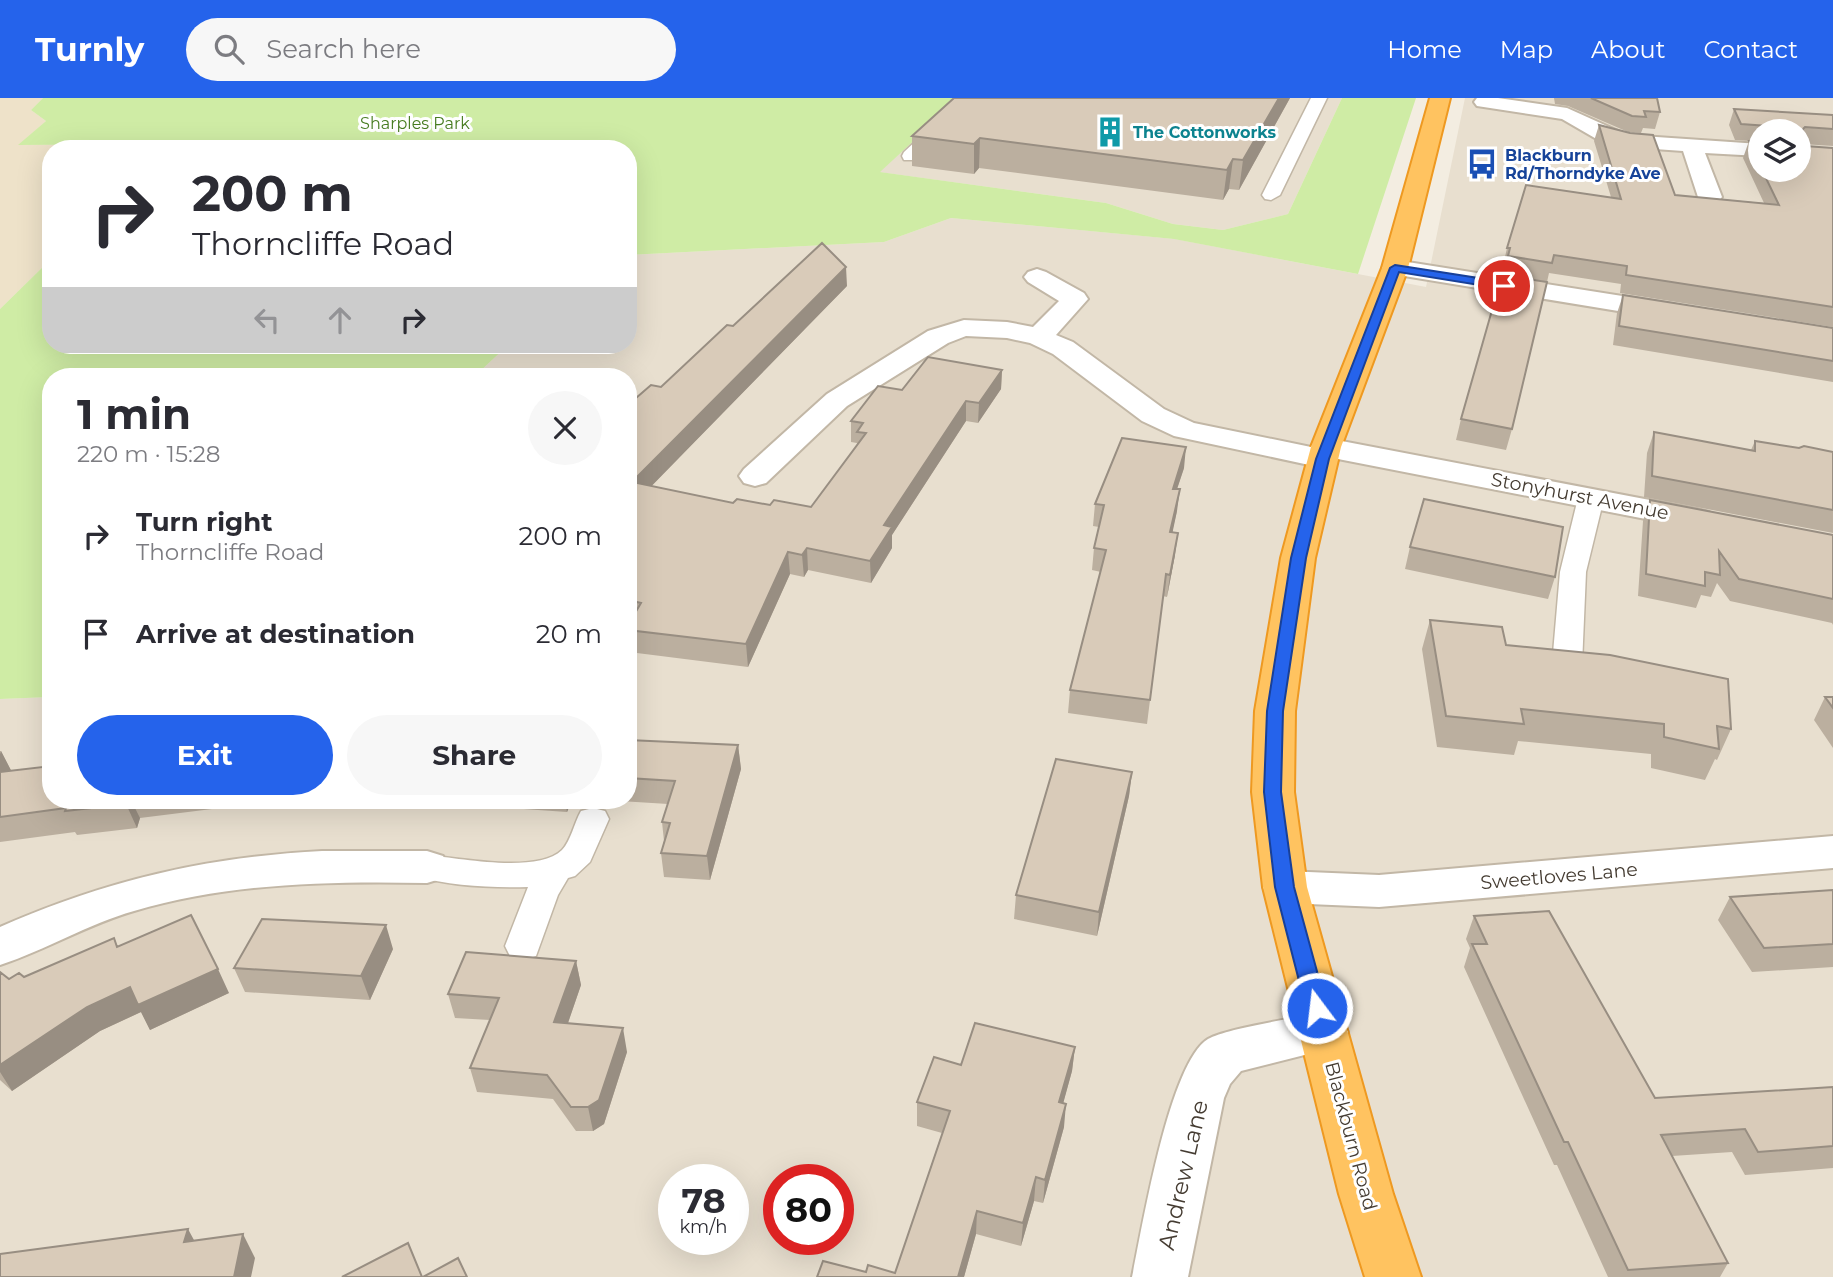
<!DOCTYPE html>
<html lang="en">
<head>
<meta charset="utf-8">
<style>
  body { margin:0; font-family:Montserrat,sans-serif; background:#f7f7f7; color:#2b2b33; height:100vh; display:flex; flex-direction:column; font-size:26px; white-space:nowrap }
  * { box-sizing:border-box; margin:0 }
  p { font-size:23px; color:#7c7c81 }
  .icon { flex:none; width:38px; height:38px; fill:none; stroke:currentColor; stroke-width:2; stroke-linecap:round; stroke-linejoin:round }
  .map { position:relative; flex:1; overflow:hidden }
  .panel { position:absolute; left:42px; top:270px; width:595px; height:441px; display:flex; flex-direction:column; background:#fff; border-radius:28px; box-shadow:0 7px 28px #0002 }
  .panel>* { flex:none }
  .top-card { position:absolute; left:42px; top:42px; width:595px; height:214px; border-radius:28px; box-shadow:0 7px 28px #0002; background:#fff; color:#2b2b33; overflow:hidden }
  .buttons { position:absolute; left:1748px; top:21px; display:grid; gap:14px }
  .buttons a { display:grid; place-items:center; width:63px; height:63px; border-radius:50%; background:#fff; box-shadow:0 7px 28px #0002; font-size:35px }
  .speed { position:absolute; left:658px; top:1066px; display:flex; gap:14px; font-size:35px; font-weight:700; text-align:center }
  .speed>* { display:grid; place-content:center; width:91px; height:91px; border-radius:50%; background:#fff; box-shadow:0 7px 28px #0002; line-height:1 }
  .speed small { font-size:18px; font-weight:400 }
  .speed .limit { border:10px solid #d22; background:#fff; color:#111 }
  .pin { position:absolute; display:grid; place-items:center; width:60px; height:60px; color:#fff; margin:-30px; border:4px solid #fff; border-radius:50%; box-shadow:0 2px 7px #0007 }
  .me { position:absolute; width:77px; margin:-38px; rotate:345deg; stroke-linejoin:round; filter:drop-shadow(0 0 5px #0008) }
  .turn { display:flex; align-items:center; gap:24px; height:147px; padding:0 35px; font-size:32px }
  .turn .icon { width:91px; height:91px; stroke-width:2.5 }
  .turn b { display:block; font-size:49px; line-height:60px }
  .lanes { display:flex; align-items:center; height:66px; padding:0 35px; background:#0003; justify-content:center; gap:35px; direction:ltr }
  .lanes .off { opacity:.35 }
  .round { display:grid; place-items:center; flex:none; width:74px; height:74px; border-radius:37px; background:#f7f7f7 }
  .overview { display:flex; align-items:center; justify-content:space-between; height:119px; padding:0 35px }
  h1 { font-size:42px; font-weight:700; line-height:52px }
  .action { display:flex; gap:14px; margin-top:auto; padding:14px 35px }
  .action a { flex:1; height:80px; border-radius:42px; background:#2563eb; color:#fff; font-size:28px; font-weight:700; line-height:80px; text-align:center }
  .action a+a { background:#f7f7f7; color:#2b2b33 }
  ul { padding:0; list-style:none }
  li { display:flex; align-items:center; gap:21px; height:98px; padding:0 35px }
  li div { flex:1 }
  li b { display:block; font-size:26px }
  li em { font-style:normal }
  header { display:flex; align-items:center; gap:42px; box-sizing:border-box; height:98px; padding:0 35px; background:#2563eb; color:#fff }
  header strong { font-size:33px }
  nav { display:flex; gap:38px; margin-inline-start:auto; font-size:24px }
  .search { width:490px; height:63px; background:#f7f7f7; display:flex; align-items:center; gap:18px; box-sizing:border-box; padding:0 24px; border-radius:38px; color:#7c7c81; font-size:26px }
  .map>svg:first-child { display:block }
</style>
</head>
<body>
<header>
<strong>Turnly</strong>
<div class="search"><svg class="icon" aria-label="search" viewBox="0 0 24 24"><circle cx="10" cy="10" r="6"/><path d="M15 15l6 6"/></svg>Search here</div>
<nav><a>Home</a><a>Map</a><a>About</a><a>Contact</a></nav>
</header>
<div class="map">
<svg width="1833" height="1179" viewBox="0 0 1833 1179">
  <rect width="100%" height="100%" fill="#f3ede1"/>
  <path fill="#e8dfcf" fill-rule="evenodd" d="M 960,0 L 1342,0 L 1288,116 L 1223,132 L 1173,126 L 1106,105 L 879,74 Z
    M 1465,0 L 1833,0 L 1833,1179 L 0,1179 L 0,601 L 51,599 L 51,702 L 628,702 L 628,278 L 475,278 L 508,247 L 628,247 L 628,157 L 884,144 L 951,120 L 1175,141 L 1426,189 ZM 1760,33 L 1799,33 L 1799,72 L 1760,72 ZM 674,1082 L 733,1082 L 733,1141 L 674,1141 ZM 779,1082 L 838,1082 L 838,1141 L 779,1141 Z"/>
  <path fill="#eee2c9" d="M 0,0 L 43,0 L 31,12 L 46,23 L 19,47 L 168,46 L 163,51 L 51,51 L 51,161 L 0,211 Z"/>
  <path fill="#cfeca5" d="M 43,0 L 960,0 L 880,74 L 1106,105 L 1173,126 L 1223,132 L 1288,116 L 1342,0 L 1416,0 L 1358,176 L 1174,141 L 951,120 L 884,144 L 628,157 L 628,51 L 163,51 L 167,46 L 18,47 L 46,23 L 31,12 Z
    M 51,161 L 51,247 L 508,247 L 475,278 L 51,278 L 51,599 L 0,601 L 0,211 Z"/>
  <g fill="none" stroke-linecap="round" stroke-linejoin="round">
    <g stroke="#c2b7a6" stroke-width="3">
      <path id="lane" d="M 962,0 L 979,0 L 916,62 L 904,62 L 902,58 L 904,54 Z
        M 1311,0 L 1327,0 L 1280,97 L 1271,102 L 1265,101 L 1262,97 Z
        M 1591,392 L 1600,395 L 1604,400 L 1586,474 L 1582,567 L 1577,573 L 1567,576 L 1557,573 L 1552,567 L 1560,474 L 1578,400 L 1582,395 Z
        M 593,710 L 605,713 L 609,721 L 590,764 L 575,778 L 568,780 L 558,797 L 536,858 L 523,862 L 510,858 L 505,848 L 528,789 C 491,790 450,788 415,778 L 410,769 L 415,760 L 427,757 C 459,760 537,776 562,752 C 571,743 574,725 581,713 Z"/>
    </g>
    <g stroke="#c2b7a6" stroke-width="4">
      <path id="street" d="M 1477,0 L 1498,0 L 1567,10 L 1627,37 L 1760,46 L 1760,58 L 1705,55 L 1722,99 L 1718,104 L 1702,104 L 1698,99 L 1683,53 L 1626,49 L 1600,43 L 1562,21 L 1477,8 L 1474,4 Z
        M 1395,162 L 1673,206 L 1682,208 L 1686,214 L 1682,220 L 1673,222 L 1386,175 L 1382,170 L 1386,165 Z
        M 1037,171 L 1046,174 L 1084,195 L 1088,201 L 1056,237 L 1073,244 L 1164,311 L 1194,325 L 1311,349 L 1315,342 L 1326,340 L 1697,411 L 1709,414 L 1714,421 L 1709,428 L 1697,431 L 1338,361 L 1334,368 L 1323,370 L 1174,338 L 1142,323 L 1053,256 L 1030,245 L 1007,240 L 966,238 L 948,245 L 847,308 L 766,385 L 755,388 L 744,385 L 739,378 L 744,371 L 827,296 L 928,233 L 964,222 L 1007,224 L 1033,229 L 1059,203 L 1028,184 L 1024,179 L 1028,174 Z
        M 1833,738 L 1833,770 L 1379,809 L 1285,805 L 1269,801 L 1263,789 L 1269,777 L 1285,773 L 1379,777 Z
        M 322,753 L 427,753 L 443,758 L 449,769 L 443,780 L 427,785 C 329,783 229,785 134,813 C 88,826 46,852 0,867 L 0,829 C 107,782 206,759 322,753 Z
        M 1323,914 L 1340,920 L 1348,934 L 1340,948 L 1241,973 L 1230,986 L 1224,1000 L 1188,1179 L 1132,1179 C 1142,1131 1169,965 1208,941 C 1227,930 1298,920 1323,914 Z"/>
    </g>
    <g stroke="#ee9921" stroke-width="4">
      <path id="highway" d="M 1430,0 L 1450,0 L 1408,170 L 1341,349 L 1315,460 L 1295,613 L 1294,694 L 1307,789 L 1393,1096 L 1421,1179 L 1365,1179 L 1339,1096 L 1263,789 L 1252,694 L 1255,613 L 1281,460 L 1311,349 L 1382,170 Z"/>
    </g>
    <use href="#lane" fill="#fff" fill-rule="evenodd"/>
    <use href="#street" fill="#fff" fill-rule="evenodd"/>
    <use href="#highway" fill="#ffc360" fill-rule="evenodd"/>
  </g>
  <path fill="#bbaf9f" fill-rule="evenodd" d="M 954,0 L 1290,0 L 1239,92 L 1229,91 L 1223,102 L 979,70 L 974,76 L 912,68 L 912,38 Z
    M 1554,0 L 1657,0 L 1660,14 L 1655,31 L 1643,30 L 1641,35 L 1628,34 L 1568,8 L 1555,6 Z
    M 1734,11 L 1833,17 L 1833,48 L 1803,46 L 1805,48 L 1833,50 L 1833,229 L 1620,195 L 1621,186 L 1549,175 L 1547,184 L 1503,177 L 1505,168 L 1503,168 L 1507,150 L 1611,99 L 1594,43 L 1599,27 L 1675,97 L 1764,105 L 1743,60 L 1749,43 L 1752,43 L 1735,42 L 1729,27 ZM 1760,33 L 1799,33 L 1799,72 L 1760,72 Z
    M 847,188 L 651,388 L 733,405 L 811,409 L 857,347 L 857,345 L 851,344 L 851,323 L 902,292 L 1002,272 L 1001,291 L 978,325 L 966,323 L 892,437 L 892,450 L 871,485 L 808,472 L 804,479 L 790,476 L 748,569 L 629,554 L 628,527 L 630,524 L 628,523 L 628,307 L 661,289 L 733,228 Z
    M 1623,197 L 1833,230 L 1833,284 L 1613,247 L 1617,215 Z
    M 1461,321 L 1512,331 L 1506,352 L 1456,342 Z
    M 1654,334 L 1751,352 L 1755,343 L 1799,350 L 1833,354 L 1833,435 L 1644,399 L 1647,355 Z
    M 1184,370 L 1177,391 L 1177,413 L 1172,434 L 1175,457 L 1167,499 L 1163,498 L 1147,626 L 1068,615 L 1070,592 L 1101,474 L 1092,472 L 1094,450 L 1099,429 L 1093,428 L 1095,406 Z
    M 1650,402 L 1833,437 L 1833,527 L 1832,525 L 1730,503 L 1717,485 L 1711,499 L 1701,497 L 1696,510 L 1638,498 L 1643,423 Z
    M 1410,449 L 1555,479 L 1548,501 L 1405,471 Z
    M 1430,522 L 1506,547 L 1731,631 L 1717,662 L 1715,661 L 1705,682 L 1651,670 L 1651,656 L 1518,643 L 1514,657 L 1437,649 L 1422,551 Z
    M 1825,599 L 1833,599 L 1833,650 L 1814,622 Z
    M 628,642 L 738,647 L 741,671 L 710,782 L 664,779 L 661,755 L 664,743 L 662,724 L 668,706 L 604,702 L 628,702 Z
    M 0,653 L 1,653 L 11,673 L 51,702 L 284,702 L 140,720 L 137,730 L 77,737 L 75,734 L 0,744 Z
    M 1132,674 L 1129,698 L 1097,838 L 1014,821 L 1016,797 Z
    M 486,702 L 572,702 L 567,714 L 509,710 L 507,703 Z
    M 1833,792 L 1833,869 L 1752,874 L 1718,822 L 1730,799 Z
    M 1474,818 L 1655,1000 L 1833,989 L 1833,1070 L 1745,1077 L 1732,1054 L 1672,1058 L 1728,1165 L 1720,1179 L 1608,1179 L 1557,1067 L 1554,1067 L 1464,869 L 1470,850 L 1466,841 Z
    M 118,848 L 229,895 L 150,932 L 141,914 L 100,933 L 12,993 L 0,982 L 0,874 L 9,881 L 24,879 Z
    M 393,851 L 370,902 L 245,894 L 234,870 Z
    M 576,863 L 581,887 L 568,925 L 627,954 L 604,1026 L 593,1033 L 576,1033 L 553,1001 L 477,994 L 470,970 L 490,922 L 455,920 L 448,896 Z
    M 1075,949 L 1072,973 L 1063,1005 L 1064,1029 L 1043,1105 L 1034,1103 L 1021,1148 L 976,1136 L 964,1179 L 817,1179 L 866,1174 L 895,1175 L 942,1035 L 917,1028 L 917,1004 L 961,967 Z"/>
  <path fill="#988e82" d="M 1279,0 L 1290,0 L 1239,92 L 1243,62 Z
    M 980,40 L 979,70 L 974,76 L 974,46 Z
    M 1233,61 L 1229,91 L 1223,102 L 1227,72 Z
    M 846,169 L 847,188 L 635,405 L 632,384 Z
    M 1002,272 L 1001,291 L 978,325 L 979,305 Z
    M 966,303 L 966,323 L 892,437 L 892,450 L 871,485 L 870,463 L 884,427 Z
    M 1186,349 L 1184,370 L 1170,412 L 1173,391 Z
    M 1180,391 L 1177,413 L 1168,456 L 1170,434 Z
    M 1178,435 L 1175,457 L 1167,499 L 1170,477 Z
    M 807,450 L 808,472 L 804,479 L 802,457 Z
    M 788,454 L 790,476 L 748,569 L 746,546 Z
    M 738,647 L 741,671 L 710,782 L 707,758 Z
    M 1,653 L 13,676 L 0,690 L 0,656 Z
    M 1132,674 L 1129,698 L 1097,838 L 1099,814 Z
    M 128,702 L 131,702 L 140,720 L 137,730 L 126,706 Z
    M 565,702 L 572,702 L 567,714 Z
    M 386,827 L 393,851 L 370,902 L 361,878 Z
    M 576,863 L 581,887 L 560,948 L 554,924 Z
    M 218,871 L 229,895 L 150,932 L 141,914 L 100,933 L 12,993 L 0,974 L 0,967 L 87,909 L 130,889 Z
    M 623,930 L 627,954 L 604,1026 L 593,1033 L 588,1009 Z
    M 1075,949 L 1072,973 L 1057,1028 L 1059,1004 Z
    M 1066,1006 L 1064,1029 L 1043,1105 L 1045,1082 Z
    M 1036,1079 L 1034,1103 L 1021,1148 L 1023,1125 Z
    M 977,1113 L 976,1136 L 964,1179 L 958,1179 Z
    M 188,1131 L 201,1155 L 184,1144 Z
    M 243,1136 L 255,1160 L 251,1179 L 234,1179 Z"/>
  <path fill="#d9cbb9" stroke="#988e82" stroke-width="2" d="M 954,0 L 1279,0 L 1243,62 L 1233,61 L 1227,72 L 980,40 L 974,46 L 912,38 Z
    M 1591,0 L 1657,0 L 1660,14 L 1644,13 L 1646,19 L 1632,18 Z
    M 1734,11 L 1833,17 L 1833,31 L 1805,29 L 1802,32 L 1802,45 L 1805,48 L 1833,50 L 1833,209 L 1626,177 L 1627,168 L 1554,157 L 1552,165 L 1508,158 L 1510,150 L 1507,150 L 1526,87 L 1621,101 L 1599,27 L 1630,35 L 1653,37 L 1675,97 L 1779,107 L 1762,72 L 1799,72 L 1799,33 L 1768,33 L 1768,28 L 1741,26 Z
    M 1749,43 L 1760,43 L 1760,68 Z
    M 822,145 L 846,169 L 632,384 L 733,405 L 737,401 L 770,407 L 774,402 L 811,409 L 866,335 L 857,334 L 863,325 L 851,323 L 878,288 L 902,292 L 928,259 L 1002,272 L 979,305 L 966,303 L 884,427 L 892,429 L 870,463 L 807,450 L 802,457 L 788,454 L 746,546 L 628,532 L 628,527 L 641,505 L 628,502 L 628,307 L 651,287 L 661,289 L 727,227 L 733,228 Z
    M 1502,177 L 1547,184 L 1512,331 L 1461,321 Z
    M 1623,197 L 1833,230 L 1833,263 L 1619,228 Z
    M 1654,334 L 1755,353 L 1755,343 L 1799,350 L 1804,348 L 1833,354 L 1833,412 L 1652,378 Z
    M 1122,340 L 1186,349 L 1173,391 L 1180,391 L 1170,434 L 1178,435 L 1170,477 L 1166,476 L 1150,602 L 1070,592 L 1106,452 L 1094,450 L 1104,407 L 1095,406 Z
    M 1424,401 L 1563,429 L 1555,479 L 1410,449 Z
    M 1650,402 L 1833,437 L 1833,501 L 1739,481 L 1719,453 L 1720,477 L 1705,474 L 1705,488 L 1646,476 Z
    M 1430,522 L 1502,529 L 1506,547 L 1610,557 L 1728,581 L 1731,631 L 1717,628 L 1719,651 L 1664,639 L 1664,626 L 1521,611 L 1524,626 L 1446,618 Z
    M 1825,599 L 1833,599 L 1833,610 Z
    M 628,642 L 738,647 L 707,758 L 661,755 L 670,725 L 662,724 L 675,683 L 628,680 Z
    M 1056,661 L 1132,674 L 1099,814 L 1016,797 Z
    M 51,668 L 51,702 L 128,702 L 126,706 L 65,713 L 66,710 L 0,719 L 0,674 Z
    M 1833,792 L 1833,846 L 1764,850 L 1730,799 Z
    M 1549,813 L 1655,1000 L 1833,989 L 1833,1048 L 1758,1054 L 1745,1031 L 1661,1037 L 1728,1165 L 1628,1172 L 1568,1044 L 1564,1044 L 1472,846 L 1487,846 L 1474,818 Z
    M 191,817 L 218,871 L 138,907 L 130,889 L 87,909 L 0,967 L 0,874 L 9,881 L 19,875 L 24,879 L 114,840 L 117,849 Z
    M 262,821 L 386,827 L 361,878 L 234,870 Z
    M 466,854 L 576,863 L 554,924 L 623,930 L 599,1002 L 588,1009 L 571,1009 L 547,977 L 470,970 L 499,900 L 448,896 Z
    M 975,925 L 1075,949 L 1059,1004 L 1066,1006 L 1045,1082 L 1036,1079 L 1023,1125 L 977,1113 L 958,1179 L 817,1179 L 823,1163 L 866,1174 L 868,1167 L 895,1175 L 950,1013 L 917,1004 L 934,959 L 961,967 Z
    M 188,1131 L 184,1144 L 243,1136 L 234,1179 L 0,1179 L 0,1156 Z
    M 408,1145 L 422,1179 L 342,1179 Z
    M 458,1160 L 467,1179 L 423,1179 Z"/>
  <path fill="#2563eb" stroke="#184099" stroke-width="2" d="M 1395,167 L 1504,184 L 1510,188 L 1504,191 L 1399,174 L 1329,361 L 1306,460 L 1283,613 L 1281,694 L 1294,789 L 1327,910 L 1324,915 L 1317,918 L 1309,915 L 1306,910 L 1275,789 L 1264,694 L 1267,613 L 1291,460 L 1316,361 L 1390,170 Z"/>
  <defs>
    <g id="building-bare" transform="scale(2.415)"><path d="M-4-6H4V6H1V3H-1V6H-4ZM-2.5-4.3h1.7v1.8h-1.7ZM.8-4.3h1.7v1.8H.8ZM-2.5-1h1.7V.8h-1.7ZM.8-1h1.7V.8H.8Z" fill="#0f9aa8" stroke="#fff" stroke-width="2.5" paint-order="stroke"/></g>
    <g id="bus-bare" transform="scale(2.415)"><path d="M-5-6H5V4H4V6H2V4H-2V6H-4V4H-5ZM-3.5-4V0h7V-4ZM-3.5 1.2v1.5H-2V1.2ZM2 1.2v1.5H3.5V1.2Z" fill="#1a4fb4" stroke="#fff" stroke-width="2.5" paint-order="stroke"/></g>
  </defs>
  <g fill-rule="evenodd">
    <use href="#building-bare" x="1110" y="34"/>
    <use href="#bus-bare" x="1482" y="66"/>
  </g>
  <g text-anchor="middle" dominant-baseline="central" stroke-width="6" stroke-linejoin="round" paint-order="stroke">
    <g font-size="16" fill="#477c20" stroke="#fff">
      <text x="415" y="25">Sharples Park</text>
    </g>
    <g font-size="16" font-weight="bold" fill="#0d838f" stroke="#fff" text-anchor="start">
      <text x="1133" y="34">The Cottonworks</text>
    </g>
    <g font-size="16" font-weight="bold" fill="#164399" stroke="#fff" text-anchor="start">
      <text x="1505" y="57">Blackburn<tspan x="1505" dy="18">Rd/Thorndyke Ave</tspan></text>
    </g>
    <g font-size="19" fill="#453c32" stroke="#fff">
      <text transform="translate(1580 398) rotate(11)">Stonyhurst Avenue</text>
      <text transform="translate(1559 778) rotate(-5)">Sweetloves Lane</text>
      <text transform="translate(1351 1038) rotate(75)">Blackburn Road</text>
    </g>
    <g font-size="23" fill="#453c32" stroke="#fff">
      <text transform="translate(1183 1077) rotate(-77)">Andrew Lane</text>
    </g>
  </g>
</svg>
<div class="buttons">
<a><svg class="icon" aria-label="layers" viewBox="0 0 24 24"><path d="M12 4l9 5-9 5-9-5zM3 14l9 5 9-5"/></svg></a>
</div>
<div class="speed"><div>78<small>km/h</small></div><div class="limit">80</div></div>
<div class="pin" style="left:1504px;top:188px;background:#d93025"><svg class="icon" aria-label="arrive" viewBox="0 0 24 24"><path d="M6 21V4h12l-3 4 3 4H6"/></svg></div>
<svg class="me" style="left:1317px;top:910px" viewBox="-20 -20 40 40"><circle r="17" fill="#2563eb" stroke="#fff" stroke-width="3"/><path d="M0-11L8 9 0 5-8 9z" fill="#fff"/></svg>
<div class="top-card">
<div class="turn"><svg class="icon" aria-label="right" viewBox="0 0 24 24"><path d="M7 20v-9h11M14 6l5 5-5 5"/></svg><div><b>200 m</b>Thorncliffe Road</div></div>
<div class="lanes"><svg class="icon off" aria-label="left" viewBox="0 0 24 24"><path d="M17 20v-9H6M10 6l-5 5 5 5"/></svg><svg class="icon off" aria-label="ahead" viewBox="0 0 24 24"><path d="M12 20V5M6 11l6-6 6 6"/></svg><svg class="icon" aria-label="right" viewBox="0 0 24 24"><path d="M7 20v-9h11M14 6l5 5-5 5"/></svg></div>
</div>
<section class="panel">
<div class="overview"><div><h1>1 min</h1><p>220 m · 15:28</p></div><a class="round"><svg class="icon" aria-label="close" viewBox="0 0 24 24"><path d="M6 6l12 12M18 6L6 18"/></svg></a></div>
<ul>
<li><svg class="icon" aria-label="right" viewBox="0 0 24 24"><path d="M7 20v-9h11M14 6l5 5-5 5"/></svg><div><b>Turn right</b><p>Thorncliffe Road</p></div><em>200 m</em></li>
<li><svg class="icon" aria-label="arrive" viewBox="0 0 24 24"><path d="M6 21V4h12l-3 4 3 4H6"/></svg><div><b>Arrive at destination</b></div><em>20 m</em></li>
</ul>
<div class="action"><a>Exit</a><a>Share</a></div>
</section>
</div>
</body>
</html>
